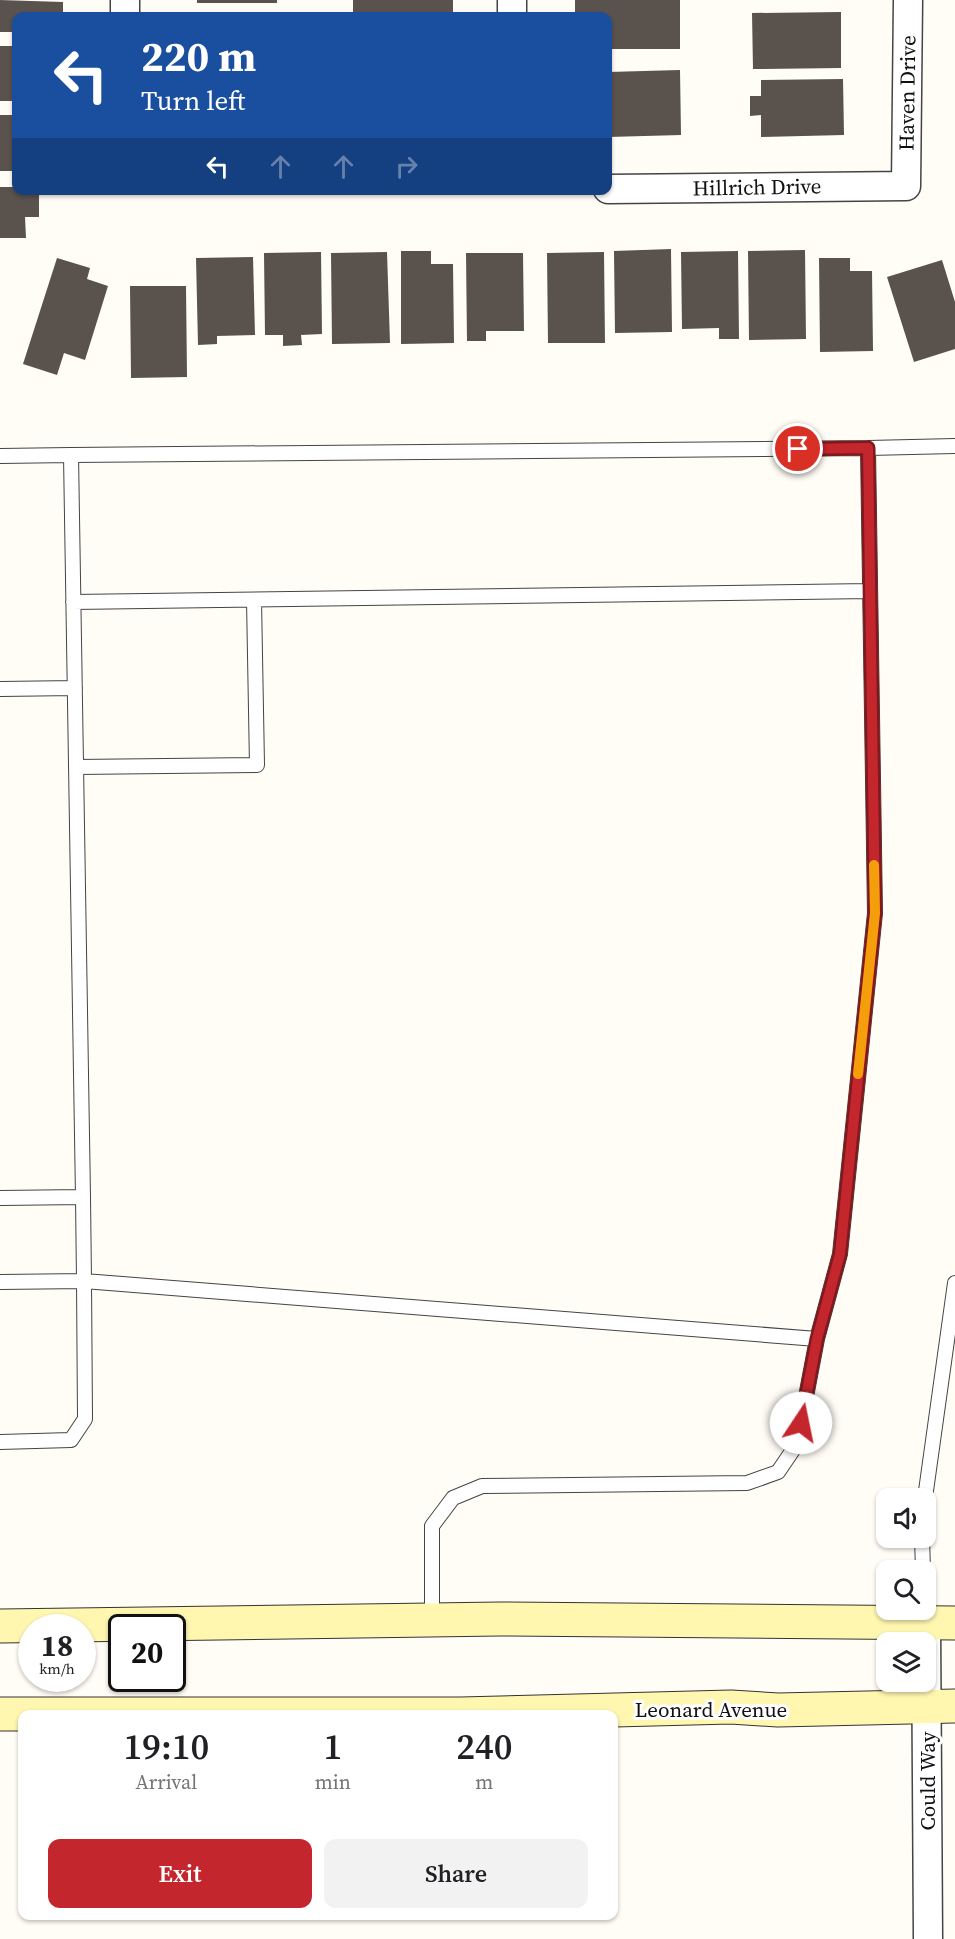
<!DOCTYPE html>
<html lang="en">
<head>
<meta charset="utf-8">
<style>
  body { margin:0; font-family:"Source Serif 4",serif; background:#f2f2f2; color:#202124; height:100vh; display:flex; flex-direction:column; font-size:22px; white-space:nowrap }
  * { box-sizing:border-box; margin:0 }
  p { font-size:20px; color:#757577 }
  .icon { flex:none; width:33px; height:33px; fill:none; stroke:currentColor; stroke-width:2; stroke-linecap:round; stroke-linejoin:round }
  .map { position:relative; flex:1; overflow:hidden }
  .side { position:absolute; left:18px; top:1710px; width:600px; height:210px; display:flex; flex-direction:column; background:#fff; border-radius:12px; box-shadow:0 2px 4px #0004 }
  .side>* { flex:none }
  .banner { position:absolute; left:12px; top:12px; width:600px; height:183px; border-radius:12px; box-shadow:0 2px 4px #0004; background:#1a4fa0; color:#fff; overflow:hidden }
  .fabs { position:absolute; left:876px; top:1488px; display:grid; gap:12px }
  .fabs a { display:grid; place-items:center; width:60px; height:60px; border-radius:12px; background:#fff; box-shadow:0 2px 4px #0004; font-size:30px }
  .speed { position:absolute; left:18px; top:1614px; display:flex; gap:12px; font-size:30px; font-weight:700; text-align:center }
  .speed>* { display:grid; place-content:center; width:78px; height:78px; border-radius:50%; background:#fff; box-shadow:0 2px 4px #0004; line-height:1 }
  .speed small { font-size:15px; font-weight:400 }
  .speed .limit { border:3px solid #111; border-radius:9px; background:#fff; color:#111 }
  .pin { position:absolute; display:grid; place-items:center; width:51px; height:51px; color:#fff; margin:-26px; border:3px solid #fff; border-radius:50%; box-shadow:0 2px 6px #0007 }
  .me { position:absolute; width:66px; margin:-33px; rotate:11deg; stroke-linejoin:round; filter:drop-shadow(0 0 4px #0008) }
  .turn { display:flex; align-items:center; gap:21px; height:126px; padding:0 30px; font-size:27px }
  .turn .icon { width:78px; height:78px; stroke-width:2.5 }
  .turn b { display:block; font-size:42px; line-height:51px }
  .lanes { display:flex; align-items:center; height:57px; padding:0 30px; background:#0003; justify-content:center; gap:30px; direction:ltr }
  .lanes .off { opacity:.35 }
  .eta { display:flex; justify-content:space-evenly; align-items:center; height:102px; text-align:center }
  .eta b { font-size:36px; font-weight:600; line-height:42px }
  .primary-button { display:flex; gap:12px; margin-top:auto; padding:12px 30px }
  .primary-button a { flex:1; height:69px; border-radius:12px; background:#c4262e; color:#fff; font-size:24px; font-weight:600; line-height:69px; text-align:center }
  .primary-button a+a { background:#f2f2f2; color:#202124 }
  .map>svg:first-child { display:block }
</style>
</head>
<body>
<div class="map">
<svg width="955" height="1939" viewBox="0 0 955 1939">
  <rect width="100%" height="100%" fill="#fffdf5"/>
  <path fill="#5a524d" d="M 0,0 L 63,2 L 63,16 L 16,16 L 16,32 L 0,32 Z
    M 197,0 L 277,0 L 277,3 L 197,3 Z
    M 353,0 L 453,0 L 453,16 L 353,16 Z
    M 575,0 L 680,0 L 680,49 L 608,49 L 608,16 L 575,16 Z
    M 841,12 L 841,68 L 753,69 L 752,13 Z
    M 0,46 L 16,46 L 16,101 L 0,101 Z
    M 680,70 L 681,135 L 608,137 L 608,72 Z
    M 843,79 L 844,135 L 761,137 L 761,115 L 750,116 L 750,96 L 761,96 L 761,80 Z
    M 0,115 L 16,115 L 16,171 L 0,171 Z
    M 0,187 L 16,187 L 16,190 L 39,190 L 39,217 L 25,217 L 26,238 L 0,238 Z
    M 671,249 L 672,332 L 615,333 L 614,251 Z
    M 805,250 L 806,339 L 749,340 L 748,251 Z
    M 401,251 L 431,251 L 431,264 L 453,264 L 454,343 L 401,344 Z
    M 738,251 L 739,339 L 719,339 L 719,328 L 682,329 L 681,252 Z
    M 321,252 L 322,334 L 301,335 L 302,345 L 283,346 L 283,335 L 265,335 L 264,253 Z
    M 387,252 L 390,343 L 332,344 L 331,253 Z
    M 604,252 L 605,343 L 548,343 L 547,253 Z
    M 466,253 L 523,253 L 524,331 L 486,331 L 486,341 L 467,341 Z
    M 253,257 L 255,335 L 217,336 L 217,344 L 198,345 L 196,258 Z
    M 57,258 L 90,268 L 87,279 L 108,286 L 85,360 L 64,353 L 57,375 L 23,364 Z
    M 819,258 L 850,258 L 850,271 L 872,271 L 873,351 L 820,352 Z
    M 942,260 L 955,302 L 955,349 L 914,362 L 887,277 Z
    M 130,286 L 186,286 L 187,377 L 131,378 Z"/>
  <g fill="none" stroke-linecap="round" stroke-linejoin="round">
    <g stroke="#444" stroke-width="16">
      <path id="lane" d="M 71,455 L 868,448
        M 0,456 L 71,455 L 83,1197
        M 73,602 L 870,591
        M 0,689 L 75,688
        M 76,767 L 257,765 L 254,600
        M 0,1198 L 83,1197 L 84,1281 L 0,1282
        M 0,1442 L 71,1440 L 85,1419 L 84,1281 L 817,1339 L 840,1254 L 875,913 L 868,448 L 955,446
        M 925,1498 L 955,1283
        M 922,1538 L 923,1570
        M 432,1620 L 432,1526 L 453,1498 L 482,1486 L 747,1483 L 778,1472 L 797,1444 L 817,1339"/>
    </g>
    <g stroke="#444" stroke-width="31">
      <path id="street" d="M 125,0 L 125,16
        M 512,16 L 512,0
        M 608,189 L 906,186 L 908,0
        M 926,1623 L 928,1939"/>
    </g>
    <g stroke="#333" stroke-width="35">
      <path id="secondary" d="M 0,1626 L 500,1619 L 955,1623
        M 0,1714 L 461,1714 L 731,1707 L 778,1710 L 955,1706"/>
    </g>
    <use href="#lane" stroke="#fff" stroke-width="14"/>
    <use href="#street" stroke="#fff" stroke-width="28"/>
    <use href="#secondary" stroke="#fff6b0" stroke-width="33"/>
  </g>
  <g fill="none" stroke-linecap="round" stroke-linejoin="round">
    <g stroke="#7f191e" stroke-width="15">
      <path id="route" d="M 798,449 L 868,448 L 875,913 L 840,1254 L 817,1339 L 801,1423"/>
    </g>
    <use href="#route" stroke="#c4262e" stroke-width="10"/>
    <path stroke="#f59e0b" stroke-width="10" d="M 858,1074 L 875,913 L 874,865"/>
  </g>
  <g text-anchor="middle" dominant-baseline="central" stroke-width="6" stroke-linejoin="round" paint-order="stroke">
    <g font-size="21" fill="#111" stroke="#fff">
      <text transform="translate(907 93) rotate(-89)">Haven Drive</text>
      <text transform="translate(757 187) rotate(-1)">Hillrich Drive</text>
      <text x="711" y="1709">Leonard Avenue</text>
      <text transform="translate(927 1781) rotate(-90)">Could Way</text>
    </g>
  </g>
</svg>
<div class="fabs">
<a><svg class="icon" aria-label="sound" viewBox="0 0 24 24"><path d="M4 9h4l5-4v14l-5-4H4zM17 9q2 3 0 6"/></svg></a>
<a><svg class="icon" aria-label="search" viewBox="0 0 24 24"><circle cx="10" cy="10" r="6"/><path d="M15 15l6 6"/></svg></a>
<a><svg class="icon" aria-label="layers" viewBox="0 0 24 24"><path d="M12 4l9 5-9 5-9-5zM3 14l9 5 9-5"/></svg></a>
</div>
<div class="speed"><div>18<small>km/h</small></div><div class="limit">20</div></div>
<div class="pin" style="left:798px;top:449px;background:#d93025"><svg class="icon" aria-label="arrive" viewBox="0 0 24 24"><path d="M6 21V4h12l-3 4 3 4H6"/></svg></div>
<svg class="me" style="left:801px;top:1423px" viewBox="-20 -20 40 40"><circle r="19" fill="#fff"/><path d="M0-13L10 11 0 6-10 11z" fill="#c4262e"/></svg>
<div class="banner">
<div class="turn"><svg class="icon" aria-label="left" viewBox="0 0 24 24"><path d="M17 20v-9H6M10 6l-5 5 5 5"/></svg><div><b>220 m</b>Turn left</div></div>
<div class="lanes"><svg class="icon" aria-label="left" viewBox="0 0 24 24"><path d="M17 20v-9H6M10 6l-5 5 5 5"/></svg><svg class="icon off" aria-label="ahead" viewBox="0 0 24 24"><path d="M12 20V5M6 11l6-6 6 6"/></svg><svg class="icon off" aria-label="ahead" viewBox="0 0 24 24"><path d="M12 20V5M6 11l6-6 6 6"/></svg><svg class="icon off" aria-label="right" viewBox="0 0 24 24"><path d="M7 20v-9h11M14 6l5 5-5 5"/></svg></div>
</div>
<section class="side">
<div class="eta">
<div><b>19:10</b><p>Arrival</p></div>
<div><b>1</b><p>min</p></div>
<div><b>240</b><p>m</p></div>
</div>
<div class="primary-button"><a>Exit</a><a>Share</a></div>
</section>
</div>
</body>
</html>
